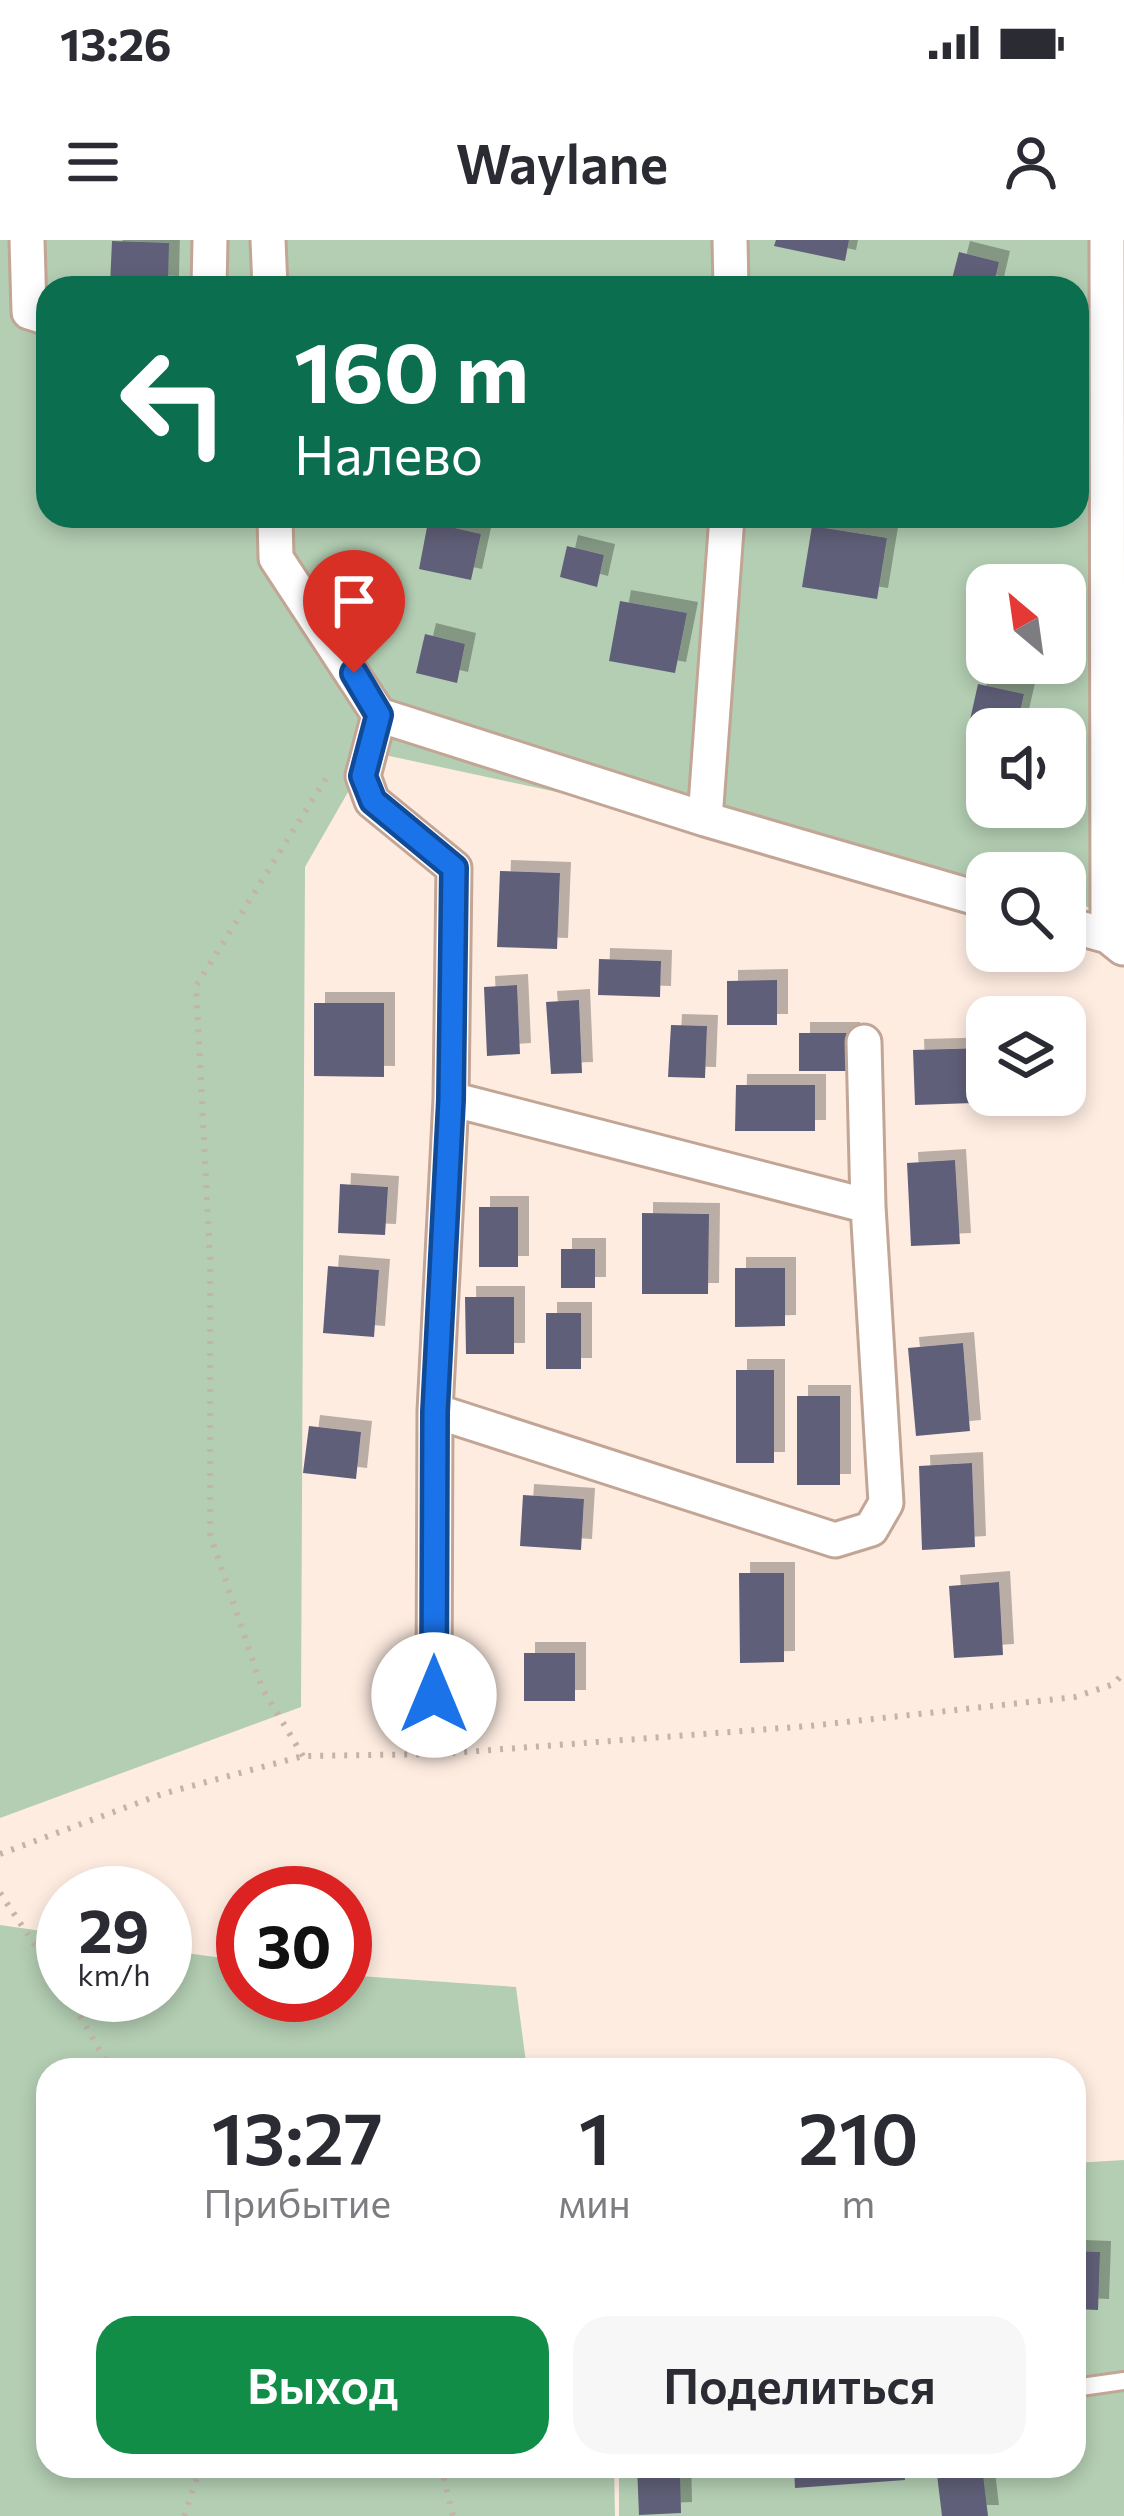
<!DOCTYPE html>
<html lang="ru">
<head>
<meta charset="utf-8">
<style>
  body { margin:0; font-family:Commissioner,sans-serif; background:#f7f7f7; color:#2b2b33; height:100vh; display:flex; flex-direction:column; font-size:45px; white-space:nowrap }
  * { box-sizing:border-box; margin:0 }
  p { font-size:39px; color:#7c7c81 }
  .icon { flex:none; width:66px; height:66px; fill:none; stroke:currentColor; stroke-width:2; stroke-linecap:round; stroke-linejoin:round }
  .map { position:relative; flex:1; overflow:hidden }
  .drawer { position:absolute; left:36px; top:1818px; width:1050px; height:420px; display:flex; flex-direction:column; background:#fff; border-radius:36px; box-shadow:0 6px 18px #0003 }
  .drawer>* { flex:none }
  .banner { position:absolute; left:36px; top:36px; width:1053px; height:252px; border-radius:36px; box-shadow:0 6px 18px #0003; background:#0b6e4f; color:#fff; overflow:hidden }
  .needle { width:78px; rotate:331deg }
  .controls { position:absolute; left:966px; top:324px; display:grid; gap:24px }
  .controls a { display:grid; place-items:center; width:120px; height:120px; border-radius:24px; background:#fff; box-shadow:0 6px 18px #0003; font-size:60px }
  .speed { position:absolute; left:36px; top:1626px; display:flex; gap:24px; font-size:60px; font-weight:700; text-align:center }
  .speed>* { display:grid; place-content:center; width:156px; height:156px; border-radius:50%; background:#fff; box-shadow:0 6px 18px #0003; line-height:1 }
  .speed small { font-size:30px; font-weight:400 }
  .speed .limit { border:18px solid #d22; background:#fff; color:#111 }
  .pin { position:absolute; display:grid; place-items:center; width:102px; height:102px; color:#fff; margin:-123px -51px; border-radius:50% 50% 50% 0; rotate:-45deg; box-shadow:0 0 12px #0007 }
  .pin .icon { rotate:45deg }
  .me { position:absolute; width:132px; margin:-66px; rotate:0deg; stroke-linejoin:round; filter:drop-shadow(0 0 9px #0008) }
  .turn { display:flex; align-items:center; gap:42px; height:252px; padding:0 60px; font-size:54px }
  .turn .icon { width:156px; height:156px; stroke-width:2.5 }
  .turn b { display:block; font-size:84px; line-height:102px }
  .eta { display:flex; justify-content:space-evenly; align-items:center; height:204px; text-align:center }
  .eta b { font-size:72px; font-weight:600; line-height:84px }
  .button { display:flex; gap:24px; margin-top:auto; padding:24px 60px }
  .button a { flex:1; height:138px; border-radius:36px; background:#128d48; color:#fff; font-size:48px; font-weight:600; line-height:138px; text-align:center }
  .button a+a { background:#f7f7f7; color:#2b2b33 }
  .status { display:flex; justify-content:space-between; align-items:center; height:84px; padding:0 60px; background:#fff; direction:ltr }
  .status svg { height:33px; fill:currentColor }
  header { display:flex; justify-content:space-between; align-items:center; height:156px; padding:0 60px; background:#fff; font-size:54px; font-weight:600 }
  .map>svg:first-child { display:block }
</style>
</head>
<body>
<div class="status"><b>13:26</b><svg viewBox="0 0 49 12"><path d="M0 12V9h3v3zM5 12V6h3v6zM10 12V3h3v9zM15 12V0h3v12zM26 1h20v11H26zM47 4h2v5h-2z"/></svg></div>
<header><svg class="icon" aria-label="menu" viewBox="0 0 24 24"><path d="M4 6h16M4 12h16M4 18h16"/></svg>Waylane<svg class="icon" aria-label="person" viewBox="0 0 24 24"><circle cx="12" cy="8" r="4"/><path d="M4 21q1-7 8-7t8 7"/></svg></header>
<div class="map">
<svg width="1124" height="2276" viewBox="0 0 1124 2276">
  <defs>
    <filter id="shadow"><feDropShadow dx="11" dy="-11" stdDeviation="0" flood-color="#0004"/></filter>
  </defs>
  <rect width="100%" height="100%" fill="#feece1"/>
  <path fill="#b3ceb3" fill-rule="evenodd" d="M 0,0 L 1124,0 L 1124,675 L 1065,662 L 1065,633 L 987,633 L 987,645 L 371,512 L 305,627 L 301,1467 L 0,1578 ZM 48,48 L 1077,48 L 1077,276 L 48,276 ZM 987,345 L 1065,345 L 1065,423 L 987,423 ZM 987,489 L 1065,489 L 1065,567 L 987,567 Z
    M 0,1685 L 63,1694 L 63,1755 L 165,1755 L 165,1710 L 243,1721 L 243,1755 L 345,1755 L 345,1735 L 516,1747 L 527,1830 L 48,1830 L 48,2226 L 614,2226 L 615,2276 L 0,2276 Z
    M 1124,1920 L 1124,2276 L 619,2276 L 619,2226 L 1074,2226 L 1074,1923 Z"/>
  <path fill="#615f79" filter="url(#shadow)" d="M 776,0 L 849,0 L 845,21 L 774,6 Z
    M 112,1 L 169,3 L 168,47 L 110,45 Z
    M 959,12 L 999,22 L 993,48 L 952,39 Z
    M 428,282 L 481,294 L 471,340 L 419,329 Z
    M 812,286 L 887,298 L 877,359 L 802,347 Z
    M 567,306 L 604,315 L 597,347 L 560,337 Z
    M 620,361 L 687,373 L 675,433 L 609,421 Z
    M 425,394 L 465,404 L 457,443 L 416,433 Z
    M 978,444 L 1024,454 L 1016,489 L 987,489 L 987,503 L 966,498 Z
    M 500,631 L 560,633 L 557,709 L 497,707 Z
    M 599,719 L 661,721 L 660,757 L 598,755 Z
    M 777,740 L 777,785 L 727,785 L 727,741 Z
    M 517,745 L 520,814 L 487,816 L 484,747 Z
    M 579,760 L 582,833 L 551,834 L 546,762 Z
    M 314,763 L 384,763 L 384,837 L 314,836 Z
    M 671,785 L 707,786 L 705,838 L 668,837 Z
    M 799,793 L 849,793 L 849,831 L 799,831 Z
    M 987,808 L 987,855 L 1003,855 L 1003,862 L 915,865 L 913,810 Z
    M 736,845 L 815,845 L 815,891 L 735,891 Z
    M 955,920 L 960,1004 L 911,1006 L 907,923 Z
    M 340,944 L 388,947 L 385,995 L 338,993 Z
    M 479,967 L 518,967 L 518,1027 L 479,1027 Z
    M 642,973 L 709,974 L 708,1054 L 642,1054 Z
    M 561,1009 L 595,1009 L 595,1048 L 561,1048 Z
    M 328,1026 L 379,1030 L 374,1097 L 323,1093 Z
    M 735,1028 L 785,1028 L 785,1086 L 735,1087 Z
    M 465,1057 L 514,1057 L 514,1114 L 466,1114 Z
    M 546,1073 L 581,1073 L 581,1129 L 546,1129 Z
    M 963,1103 L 970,1191 L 916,1196 L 908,1108 Z
    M 736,1130 L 774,1130 L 774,1223 L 736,1223 Z
    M 797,1156 L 840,1156 L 840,1245 L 797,1245 Z
    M 309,1186 L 361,1192 L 356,1239 L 303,1233 Z
    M 972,1223 L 975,1307 L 922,1310 L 919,1226 Z
    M 523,1255 L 584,1259 L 581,1310 L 520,1306 Z
    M 739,1333 L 784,1333 L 784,1422 L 740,1423 Z
    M 999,1342 L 1003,1415 L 954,1418 L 949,1346 Z
    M 524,1413 L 575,1413 L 575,1461 L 524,1461 Z
    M 1074,2011 L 1100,2012 L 1098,2070 L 1074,2069 Z
    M 637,2226 L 680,2226 L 681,2273 L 639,2275 Z
    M 794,2226 L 904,2226 L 905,2240 L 795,2248 Z
    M 936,2226 L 982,2226 L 988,2276 L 942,2276 Z"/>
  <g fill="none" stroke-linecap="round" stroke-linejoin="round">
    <g stroke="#c2a595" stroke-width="22">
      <path id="service" d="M 1074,2148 L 1124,2141"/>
    </g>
    <g stroke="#c2a595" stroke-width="39">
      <path id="minor" d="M 27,0 L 29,72 L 48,78
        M 268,0 L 270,48
        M 730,0 L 731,48
        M 1107,0 L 1108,696
        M 209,48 L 210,0
        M 275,276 L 276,318 L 379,475 L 705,579 L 987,661
        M 379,475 L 363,536 L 372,561 L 454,628 L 451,859 L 435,1171 L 434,1455
        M 705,579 L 727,276
        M 1065,684 L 1108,696 L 1123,708
        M 451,859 L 868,966
        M 435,1171 L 835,1300 L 871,1289 L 886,1263 L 868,966 L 864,802"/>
    </g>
    <path stroke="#c3b3a9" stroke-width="6" stroke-dasharray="3 9" stroke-linecap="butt" d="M 437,1488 L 438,1514
      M 303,1516 L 262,1448 L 210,1294 L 210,1018 L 196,746 L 328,535
      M 0,1614 L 162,1554 L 303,1516 L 438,1514 L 809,1486 L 1075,1457 L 1114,1444 L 1124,1432
      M 0,1653 L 63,1747
      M 68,1755 L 111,1830
      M 441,2226 L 453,2276
      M 184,2276 L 201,2226"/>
    <use href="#service" stroke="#fff" stroke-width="16"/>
    <use href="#minor" stroke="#fff" stroke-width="33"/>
  </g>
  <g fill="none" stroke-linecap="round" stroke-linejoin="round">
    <g stroke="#114b97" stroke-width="30">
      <path id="route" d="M 354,433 L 379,475 L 363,536 L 373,561 L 454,628 L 451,860 L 435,1172 L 434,1455"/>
    </g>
    <use href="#route" stroke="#1a73e8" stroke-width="21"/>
  </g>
</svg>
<div class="controls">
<a><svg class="needle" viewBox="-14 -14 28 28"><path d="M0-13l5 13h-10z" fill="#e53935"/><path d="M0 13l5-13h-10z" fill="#7c7c81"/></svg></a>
<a><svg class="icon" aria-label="sound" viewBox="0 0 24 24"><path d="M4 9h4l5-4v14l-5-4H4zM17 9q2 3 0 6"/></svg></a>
<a><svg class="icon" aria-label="search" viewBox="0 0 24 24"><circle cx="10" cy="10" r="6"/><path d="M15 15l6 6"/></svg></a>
<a><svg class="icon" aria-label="layers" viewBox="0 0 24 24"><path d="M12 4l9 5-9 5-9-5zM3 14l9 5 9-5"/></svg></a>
</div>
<div class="speed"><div>29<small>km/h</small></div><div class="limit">30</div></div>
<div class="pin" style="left:354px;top:433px;background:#d93025"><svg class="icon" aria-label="arrive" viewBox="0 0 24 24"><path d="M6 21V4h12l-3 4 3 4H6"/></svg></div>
<svg class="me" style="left:434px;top:1455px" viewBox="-20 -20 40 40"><circle r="19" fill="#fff"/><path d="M0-13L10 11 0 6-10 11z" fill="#1a73e8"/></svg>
<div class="banner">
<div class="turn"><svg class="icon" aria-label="left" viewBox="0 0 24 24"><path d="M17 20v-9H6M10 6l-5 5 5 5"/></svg><div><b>160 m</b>Налево</div></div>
</div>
<section class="drawer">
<div class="eta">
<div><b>13:27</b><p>Прибытие</p></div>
<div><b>1</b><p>мин</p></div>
<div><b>210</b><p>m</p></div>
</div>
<div class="button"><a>Выход</a><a>Поделиться</a></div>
</section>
</div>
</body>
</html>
